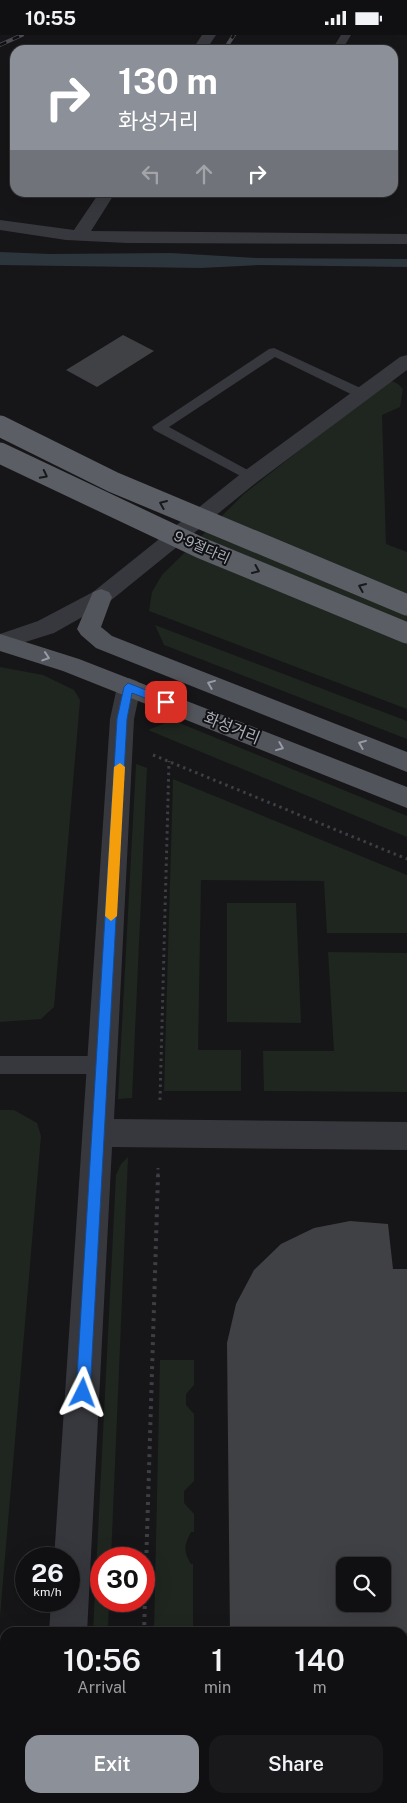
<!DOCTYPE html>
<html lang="en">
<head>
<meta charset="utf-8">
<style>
  body { margin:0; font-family:"Public Sans","Noto Sans KR",sans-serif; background:#19191b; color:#f1f3f6; height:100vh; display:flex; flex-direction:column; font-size:19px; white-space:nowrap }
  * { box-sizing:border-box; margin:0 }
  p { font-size:16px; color:#9c9d9f }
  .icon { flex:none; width:28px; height:28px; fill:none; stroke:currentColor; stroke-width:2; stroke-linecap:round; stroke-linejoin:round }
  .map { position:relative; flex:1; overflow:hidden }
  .details { position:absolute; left:0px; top:1592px; width:408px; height:176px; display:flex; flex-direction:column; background:#101012; border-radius:15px 15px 0 0; box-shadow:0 5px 20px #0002,0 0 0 1px #303032 }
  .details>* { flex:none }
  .top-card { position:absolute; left:10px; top:10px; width:388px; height:152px; border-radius:15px; box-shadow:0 5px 20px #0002,0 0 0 1px #303032; background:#8c9099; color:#fff; overflow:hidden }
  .tools { position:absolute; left:336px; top:1522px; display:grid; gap:10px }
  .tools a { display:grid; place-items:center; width:55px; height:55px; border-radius:10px; background:#101012; box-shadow:0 5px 20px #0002,0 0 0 1px #303032; font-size:25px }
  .speed { position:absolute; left:15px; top:1512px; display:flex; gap:10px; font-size:25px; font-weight:700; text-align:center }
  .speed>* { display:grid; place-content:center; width:65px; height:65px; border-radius:50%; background:#101012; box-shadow:0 5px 20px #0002,0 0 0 1px #303032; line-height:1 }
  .speed small { font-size:12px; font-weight:400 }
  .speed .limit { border:8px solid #d22; background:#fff; color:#111 }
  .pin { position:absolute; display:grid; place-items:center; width:42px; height:42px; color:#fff; margin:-21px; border-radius:10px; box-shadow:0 2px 8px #0006 }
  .me { position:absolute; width:55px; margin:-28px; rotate:3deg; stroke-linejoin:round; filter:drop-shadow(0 0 4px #0008) }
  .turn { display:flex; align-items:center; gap:18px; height:105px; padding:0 25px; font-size:22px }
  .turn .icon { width:65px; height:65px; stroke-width:2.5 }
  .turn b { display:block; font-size:35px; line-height:42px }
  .lanes { display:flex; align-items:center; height:48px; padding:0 25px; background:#0003; justify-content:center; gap:25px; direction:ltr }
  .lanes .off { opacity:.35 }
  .eta { display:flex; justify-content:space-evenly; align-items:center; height:85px; text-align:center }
  .eta b { font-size:30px; font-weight:600; line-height:35px }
  .button { display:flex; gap:10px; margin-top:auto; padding:10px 25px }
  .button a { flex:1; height:58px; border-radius:15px; background:#8c9099; color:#fff; font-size:20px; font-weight:600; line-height:58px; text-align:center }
  .button a+a { background:#19191b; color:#f1f3f6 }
  .status { display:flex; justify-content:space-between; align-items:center; height:35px; padding:0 25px; background:#101012; direction:ltr }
  .status svg { height:14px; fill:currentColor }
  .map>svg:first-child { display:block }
</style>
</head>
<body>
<div class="status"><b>10:55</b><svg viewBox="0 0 49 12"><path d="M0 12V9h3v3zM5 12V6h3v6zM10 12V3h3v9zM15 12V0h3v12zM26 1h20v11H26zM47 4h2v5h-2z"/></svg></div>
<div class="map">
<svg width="407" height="1768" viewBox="0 0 407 1768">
  <rect width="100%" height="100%" fill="#161618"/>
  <path fill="#1e261f" d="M 392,346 L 398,349 L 403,354 L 400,372 L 382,380 L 386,509 L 407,517 L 407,674 L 149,576 L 152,557 L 162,540 L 245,458 L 387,347 Z
    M 155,590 L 407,686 L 407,704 L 164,610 Z
    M 0,632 L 43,640 L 74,655 L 80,665 L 54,972 L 41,984 L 0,987 Z
    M 168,687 L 177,687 L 407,781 L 407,802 L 148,695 Z
    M 136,729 L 147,733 L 132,1063 L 118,1064 Z
    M 173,744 L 407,840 L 407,898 L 327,898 L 324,846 L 201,845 L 198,1015 L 241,1015 L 241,1056 L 164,1056 Z
    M 227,868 L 296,868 L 301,988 L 227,987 Z
    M 328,917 L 407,918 L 407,1057 L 264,1056 L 263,1016 L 334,1016 Z
    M 0,1075 L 14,1075 L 37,1088 L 41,1101 L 0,1581 Z
    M 128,1122 L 111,1524 L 101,1524 L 101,1566 L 109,1566 L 108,1597 L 93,1597 L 116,1140 L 121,1129 Z
    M 160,1325 L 194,1325 L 194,1350 L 186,1359 L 186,1370 L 194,1379 L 194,1446 L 184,1456 L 184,1468 L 194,1479 L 194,1497 L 191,1497 C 184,1510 183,1516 191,1529 L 193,1529 L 193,1597 L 154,1597 Z
    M 403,1733 L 407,1733 L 407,1768 L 251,1768 L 251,1764 L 402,1764 Z
    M 143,1764 L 222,1764 L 222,1768 L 143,1768 Z"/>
  <path fill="#2c353c" d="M 0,217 L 50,219 L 171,218 L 257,223 L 407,224 L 407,232 L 259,230 L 201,233 L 0,230 Z"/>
  <path fill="#404145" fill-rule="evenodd" d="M 123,300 L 154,316 L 97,352 L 66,335 Z
    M 350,1186 L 388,1189 L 393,1234 L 407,1234 L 407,1598 L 230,1598 L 227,1308 L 236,1269 L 254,1235 L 281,1209 L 314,1193 ZM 345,1531 L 382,1531 L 382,1569 L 345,1569 Z"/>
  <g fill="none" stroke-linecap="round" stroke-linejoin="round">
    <path stroke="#3d3f44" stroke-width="3" stroke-dasharray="2.5 4" stroke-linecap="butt" d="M 153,720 L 407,824
      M 160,1065 L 169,726
      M 158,1141 L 158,1133"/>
    <path stroke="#3d3f44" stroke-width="4" stroke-dasharray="3 5" stroke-linecap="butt" d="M 144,1598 L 158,1140
      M 139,1768 L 140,1764"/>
    <path fill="#37383d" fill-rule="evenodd" d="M 341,0 L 351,0 L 342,15 L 334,15 L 333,13 Z
      M 274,313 L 367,356 L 369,359 L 367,362 L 357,362 L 275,322 L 169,392 L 255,439 L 257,442 L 255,445 L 250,446 L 154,395 L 152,392 L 269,314 Z
      M 0,1021 L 102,1021 L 109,1024 L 112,1030 L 109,1036 L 102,1039 L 0,1039 Z"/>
    <path fill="#37383d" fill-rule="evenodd" d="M 202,0 L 216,0 L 206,15 L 192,15 Z
      M 99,158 L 115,158 L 91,196 L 407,199 L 407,209 L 127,208 L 66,205 L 0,195 L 0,185 L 74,195 Z
      M 407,320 L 407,335 L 257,447 L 109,567 L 54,598 L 0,615 L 0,599 L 38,586 L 93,557 L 243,437 L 400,322 Z
      M 129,643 L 137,646 L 141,652 L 134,684 L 114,1084 L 407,1087 L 407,1115 L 112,1112 L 87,1598 L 49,1598 L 51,1566 L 69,1566 L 69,1524 L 54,1524 L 110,684 L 117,652 L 121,646 Z
      M 38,1764 L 78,1764 L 78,1768 L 38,1768 Z"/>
    <path fill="#53555c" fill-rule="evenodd" d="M 101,554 L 109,557 L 112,562 L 101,592 L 112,601 L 407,717 L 407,737 L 96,613 L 81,600 L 77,594 L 93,557 Z
      M 0,599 L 79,624 L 407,752 L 407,773 L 63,636 L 0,616 Z"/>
    <g stroke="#4a4c52" stroke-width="4">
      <path id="rail" d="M 0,10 L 22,0
        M 224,15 L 234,0"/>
    </g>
    <use href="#rail" stroke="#111113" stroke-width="2.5" stroke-dasharray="7" stroke-linecap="butt"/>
    <path stroke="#5b5e65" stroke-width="21" d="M 0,391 L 113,447 L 407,570
      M 0,418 L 201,513 L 407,598"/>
  </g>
  <defs><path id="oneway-chevron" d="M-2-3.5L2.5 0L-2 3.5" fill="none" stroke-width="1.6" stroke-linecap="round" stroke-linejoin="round" transform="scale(1.25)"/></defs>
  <g stroke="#18191b">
    <use href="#oneway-chevron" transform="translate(44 440) rotate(27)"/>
    <use href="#oneway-chevron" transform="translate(163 469) rotate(-157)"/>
    <use href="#oneway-chevron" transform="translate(256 535) rotate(24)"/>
    <use href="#oneway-chevron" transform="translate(362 552) rotate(-157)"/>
  </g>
  <g stroke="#979ba6">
    <use href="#oneway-chevron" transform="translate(46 622) rotate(18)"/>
    <use href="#oneway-chevron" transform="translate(211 649) rotate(-158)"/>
    <use href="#oneway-chevron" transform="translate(362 709) rotate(-158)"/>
    <use href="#oneway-chevron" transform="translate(280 712) rotate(22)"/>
  </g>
  <path fill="#1a73e8" stroke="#114b97" d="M 128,648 L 169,664 L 171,667 L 166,671 L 132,658 L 127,684 L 90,1358 L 88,1363 L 83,1365 L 78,1363 L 76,1358 L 117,684 L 124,652 Z"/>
  <path fill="#f59e0b" d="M 120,728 L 125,732 L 117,881 L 111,886 L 105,881 L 114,732 Z"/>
  <g text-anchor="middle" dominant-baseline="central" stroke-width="4" stroke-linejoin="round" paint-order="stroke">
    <g font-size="14" fill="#a8adb8" stroke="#111113">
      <text transform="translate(202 512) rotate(24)">9·9절다리</text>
    </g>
    <g font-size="16" fill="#a8adb8" stroke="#111113">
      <text transform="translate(232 693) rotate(22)">화성거리</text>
    </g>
  </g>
</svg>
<div class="tools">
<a><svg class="icon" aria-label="search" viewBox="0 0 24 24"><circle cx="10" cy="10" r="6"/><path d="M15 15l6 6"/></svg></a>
</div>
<div class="speed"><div>26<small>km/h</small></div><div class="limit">30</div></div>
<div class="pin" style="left:166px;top:667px;background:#d93025"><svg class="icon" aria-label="arrive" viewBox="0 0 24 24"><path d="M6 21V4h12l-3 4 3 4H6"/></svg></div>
<svg class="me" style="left:83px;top:1358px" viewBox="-20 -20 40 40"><path d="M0-17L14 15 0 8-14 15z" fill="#1a73e8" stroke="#fff" stroke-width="4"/></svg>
<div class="top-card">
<div class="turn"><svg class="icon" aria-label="right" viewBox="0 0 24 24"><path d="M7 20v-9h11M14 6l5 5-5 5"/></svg><div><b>130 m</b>화성거리</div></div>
<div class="lanes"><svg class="icon off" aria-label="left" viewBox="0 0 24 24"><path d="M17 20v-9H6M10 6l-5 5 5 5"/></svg><svg class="icon off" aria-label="ahead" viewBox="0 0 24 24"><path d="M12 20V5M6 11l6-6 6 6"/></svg><svg class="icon" aria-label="right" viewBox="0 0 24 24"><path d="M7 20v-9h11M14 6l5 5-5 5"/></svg></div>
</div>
<section class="details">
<div class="eta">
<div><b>10:56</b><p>Arrival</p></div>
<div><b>1</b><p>min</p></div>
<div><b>140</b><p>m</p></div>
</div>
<div class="button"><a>Exit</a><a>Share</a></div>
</section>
</div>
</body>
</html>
